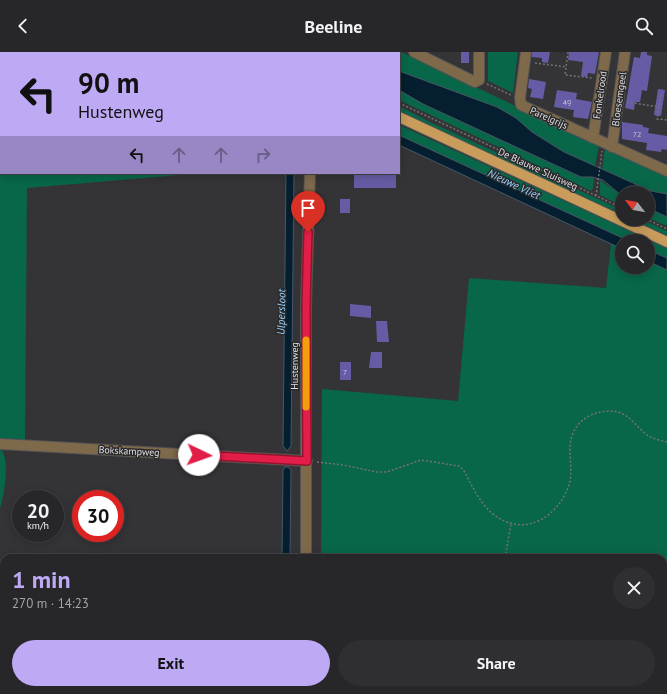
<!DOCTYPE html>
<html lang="en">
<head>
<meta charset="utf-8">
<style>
  body { margin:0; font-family:"PT Sans",sans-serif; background:#2f2f31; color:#f1f3f6; height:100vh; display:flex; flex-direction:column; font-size:15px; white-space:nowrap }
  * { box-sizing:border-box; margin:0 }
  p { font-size:13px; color:#a4a5a8 }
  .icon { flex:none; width:22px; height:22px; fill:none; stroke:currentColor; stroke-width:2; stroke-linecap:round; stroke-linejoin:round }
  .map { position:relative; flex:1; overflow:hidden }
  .drawer { position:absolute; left:0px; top:502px; width:667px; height:140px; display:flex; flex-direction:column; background:#272729; border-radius:12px 12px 0 0; box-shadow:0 2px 10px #0003,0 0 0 1px #434446 }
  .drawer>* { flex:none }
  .guide { position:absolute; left:0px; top:0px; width:400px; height:122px; box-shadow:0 2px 10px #0003,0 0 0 1px #434446; background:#bea9f5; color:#111; overflow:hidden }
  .needle { width:26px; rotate:301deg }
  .controls { position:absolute; left:615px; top:134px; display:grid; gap:8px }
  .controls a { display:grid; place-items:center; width:40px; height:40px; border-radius:50%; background:#272729; box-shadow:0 2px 10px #0003,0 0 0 1px #434446; font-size:20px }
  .speed { position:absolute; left:12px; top:438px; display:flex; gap:8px; font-size:20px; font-weight:700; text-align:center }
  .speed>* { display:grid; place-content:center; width:52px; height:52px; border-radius:50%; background:#272729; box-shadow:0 2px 10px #0003,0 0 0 1px #434446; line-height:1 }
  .speed small { font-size:10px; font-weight:400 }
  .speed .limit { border:6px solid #d22; background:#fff; color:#111 }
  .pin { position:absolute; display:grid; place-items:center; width:34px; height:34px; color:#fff; margin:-41px -17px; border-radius:50% 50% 50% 0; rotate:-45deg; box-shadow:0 0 4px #0007 }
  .pin .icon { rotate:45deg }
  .me { position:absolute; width:44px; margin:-22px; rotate:93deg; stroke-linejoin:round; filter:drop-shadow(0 0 3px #0008) }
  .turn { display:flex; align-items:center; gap:14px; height:84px; padding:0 12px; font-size:18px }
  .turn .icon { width:52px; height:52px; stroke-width:2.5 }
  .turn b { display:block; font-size:28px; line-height:34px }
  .lanes { display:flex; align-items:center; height:38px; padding:0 12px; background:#0003; justify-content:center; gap:20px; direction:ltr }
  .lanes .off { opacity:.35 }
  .round { display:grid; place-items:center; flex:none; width:42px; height:42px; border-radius:21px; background:#2f2f31 }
  .summary { display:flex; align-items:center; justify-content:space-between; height:68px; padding:0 12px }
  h1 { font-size:24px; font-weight:600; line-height:30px; color:#bea9f5 }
  .cta { display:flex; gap:8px; margin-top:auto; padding:8px 12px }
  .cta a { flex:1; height:46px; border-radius:24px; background:#bea9f5; color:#111; font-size:16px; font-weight:600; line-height:46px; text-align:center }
  .cta a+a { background:#2f2f31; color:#f1f3f6 }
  header { display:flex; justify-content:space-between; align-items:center; height:52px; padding:0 12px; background:#272729; font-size:18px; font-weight:600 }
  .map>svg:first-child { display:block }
</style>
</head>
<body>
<header><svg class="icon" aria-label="back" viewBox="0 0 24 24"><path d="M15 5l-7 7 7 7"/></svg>Beeline<svg class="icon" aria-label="search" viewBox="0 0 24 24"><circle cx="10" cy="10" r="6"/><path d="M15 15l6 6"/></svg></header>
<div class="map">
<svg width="667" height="642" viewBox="0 0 667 642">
  <rect width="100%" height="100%" fill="#343437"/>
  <path fill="#086649" d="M 0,0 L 260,0 L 1,1 L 1,121 L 203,121 L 27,136 L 25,392 L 0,390 Z
    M 369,0 L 401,0 L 599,93 L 595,114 L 564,100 L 532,80 L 516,66 L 399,19 L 399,1 Z
    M 488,0 L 518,0 L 513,41 L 488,29 Z
    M 399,38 L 423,52 L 580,125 L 594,125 L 593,136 L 591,139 L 399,48 Z
    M 399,54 L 430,70 L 622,158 L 622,165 L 412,66 L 399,60 Z
    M 399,73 L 667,196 L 667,206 L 648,198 L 648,189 L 629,189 L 399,83 Z
    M 605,95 L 667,124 L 667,142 L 651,139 L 602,117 Z
    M 600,128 L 622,144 L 622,154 L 600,143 Z
    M 648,156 L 667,165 L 667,174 L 648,166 Z
    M 627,167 L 641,167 L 667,179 L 667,186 Z
    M 611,192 L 622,197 L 622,215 L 648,215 L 648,209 L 667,218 L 667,642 L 319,642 L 319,638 L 663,638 L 663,506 L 321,506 L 322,337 L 458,349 L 469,226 L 606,236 Z
    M 0,397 C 11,404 4,445 0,456 Z"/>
  <path fill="#051f30" stroke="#465865" d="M 399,19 L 497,55 L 516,66 L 532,80 L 564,100 L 651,139 L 667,142 L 667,165 L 648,156 L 648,141 L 622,141 L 622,144 L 603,128 L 592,125 L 581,125 L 423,52 L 399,38 Z
    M 399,83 L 414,90 L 629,189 L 622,189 L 622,197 L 399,93 Z
    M 286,121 L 294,121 L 291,394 L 287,399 L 283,394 Z
    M 648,198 L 667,206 L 667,218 L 648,209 Z
    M 285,415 L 288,415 L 291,418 L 290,506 L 282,506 L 283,418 Z"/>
  <path fill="#665ca6" d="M 461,0 L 469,0 L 469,11 L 461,11 Z
    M 532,0 L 550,0 L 548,11 L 542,10 L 542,6 L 532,5 Z
    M 569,0 L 599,0 L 595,22 L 588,21 L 587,25 L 581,24 L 583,10 L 568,8 Z
    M 641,0 L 647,0 L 647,3 L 652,4 L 647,39 L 642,38 L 640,50 L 635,50 L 634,58 L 625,56 L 634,5 L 640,6 Z
    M 529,27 L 546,30 L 543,47 L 530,45 L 532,37 L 528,36 Z
    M 658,37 L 665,38 L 661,64 L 654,63 Z
    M 557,38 L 577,41 L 576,47 L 592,50 L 588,67 L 573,65 L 574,58 L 554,55 Z
    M 622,70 L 643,73 L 643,75 L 649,76 L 648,81 L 667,84 L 667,98 L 662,97 L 661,100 L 646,98 L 647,91 L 622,87 Z
    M 354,121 L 396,121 L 396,136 L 354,136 Z
    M 340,147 L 350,147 L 350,161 L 340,161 Z
    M 350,252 L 371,254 L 371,266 L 350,264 Z
    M 376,269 L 387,269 L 389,290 L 377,290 Z
    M 371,300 L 382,300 L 382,316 L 369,316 Z
    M 340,310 L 351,310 L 351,328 L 340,328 Z"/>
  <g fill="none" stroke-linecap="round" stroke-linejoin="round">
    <g stroke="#535355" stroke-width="12">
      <path id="minor" d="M 414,0 L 475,30 L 479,28 L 479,0
        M 526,0 L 520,46 L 521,53 L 667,119
        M 593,86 L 606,0
        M 612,95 L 625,0
        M 0,392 L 307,409
        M 306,506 L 306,254 L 310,121
        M 304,642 L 304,638"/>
    </g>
    <g stroke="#535355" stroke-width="12">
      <path id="major" d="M 322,0 L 323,1
        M 399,65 L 667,190"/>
    </g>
    <path stroke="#737376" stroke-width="1.5" stroke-dasharray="2 2" stroke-linecap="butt" d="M 339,0 L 339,1
      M 568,0 L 565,23 L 592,26
      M 303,1 L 303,0
      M 535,11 L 566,15
      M 487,32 L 511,43
      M 661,43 L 657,67 L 667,68
      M 627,50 L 659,55
      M 399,51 L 622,156
      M 596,144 L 602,99
      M 646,167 L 667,177
      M 317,410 L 343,413 L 377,420 L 387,420 L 421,408 L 459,414 C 466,419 467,426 472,434 C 478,445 487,460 499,466 C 529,485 562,461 570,429 C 573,414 567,398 572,384 C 576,371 588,362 601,360 C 626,355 631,370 647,383 C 652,387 661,388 667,390
      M 505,506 L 511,472
      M 479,642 L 481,638"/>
    <use href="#minor" stroke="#7f694b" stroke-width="10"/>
    <use href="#major" stroke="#c99c5c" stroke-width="10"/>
  </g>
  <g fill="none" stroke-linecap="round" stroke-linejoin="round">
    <g stroke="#92132f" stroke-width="10">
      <path id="route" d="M 199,403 L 307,409 L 306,254 L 308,180"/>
    </g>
    <use href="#route" stroke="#e11d48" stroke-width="7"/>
    <path stroke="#f59e0b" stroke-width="7" d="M 306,288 L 306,355"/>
  </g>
  <g text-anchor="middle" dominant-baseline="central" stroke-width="3" stroke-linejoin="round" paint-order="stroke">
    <g font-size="8" fill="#c0bed2">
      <text x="567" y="50">49</text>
      <text x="637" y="82">72</text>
      <text x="345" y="320">7</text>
    </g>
    <g font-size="10" fill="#dedee0" stroke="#2a2a2d">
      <text transform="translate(600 43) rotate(-82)">Fonkelrood</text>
      <text transform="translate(619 47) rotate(-82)">Bloesemgeel</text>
      <text transform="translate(549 66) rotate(24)">Parelgrijs</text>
      <text transform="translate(538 117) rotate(25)">De Blauwe Sluisweg</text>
      <text transform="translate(294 314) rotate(-90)">Hustenweg</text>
      <text transform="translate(129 399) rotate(3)">Bokskampweg</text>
    </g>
    <g font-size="11" font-style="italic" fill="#97d2fe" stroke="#2a2a2d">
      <text transform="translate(514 132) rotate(25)">Nieuwe Vliet</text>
      <text transform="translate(281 260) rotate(-89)">Ulpersloot</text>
    </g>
  </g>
</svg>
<div class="controls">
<a><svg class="needle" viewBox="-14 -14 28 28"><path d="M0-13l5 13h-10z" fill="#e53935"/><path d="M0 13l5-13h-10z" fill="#a4a5a8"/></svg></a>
<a><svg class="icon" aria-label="search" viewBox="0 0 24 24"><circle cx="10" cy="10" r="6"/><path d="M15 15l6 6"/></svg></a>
</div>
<div class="speed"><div>20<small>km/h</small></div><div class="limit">30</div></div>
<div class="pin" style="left:308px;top:180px;background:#d93025"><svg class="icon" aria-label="arrive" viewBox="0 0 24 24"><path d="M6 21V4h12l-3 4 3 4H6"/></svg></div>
<svg class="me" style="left:199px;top:403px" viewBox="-20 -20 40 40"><circle r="19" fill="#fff"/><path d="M0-13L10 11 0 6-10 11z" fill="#e11d48"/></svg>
<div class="guide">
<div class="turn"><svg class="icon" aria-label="left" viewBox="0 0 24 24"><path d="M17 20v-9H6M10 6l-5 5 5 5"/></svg><div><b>90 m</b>Hustenweg</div></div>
<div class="lanes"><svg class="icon" aria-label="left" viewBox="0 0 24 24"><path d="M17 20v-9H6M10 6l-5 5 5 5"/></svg><svg class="icon off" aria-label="ahead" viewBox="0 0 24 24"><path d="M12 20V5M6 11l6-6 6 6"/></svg><svg class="icon off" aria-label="ahead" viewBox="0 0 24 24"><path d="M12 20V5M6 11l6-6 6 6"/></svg><svg class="icon off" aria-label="right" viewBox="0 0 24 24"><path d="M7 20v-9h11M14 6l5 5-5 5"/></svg></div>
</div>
<section class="drawer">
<div class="summary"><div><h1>1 min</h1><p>270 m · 14:23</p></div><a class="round"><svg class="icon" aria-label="close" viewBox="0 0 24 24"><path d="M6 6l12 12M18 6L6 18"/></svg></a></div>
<div class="cta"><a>Exit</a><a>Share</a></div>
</section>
</div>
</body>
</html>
